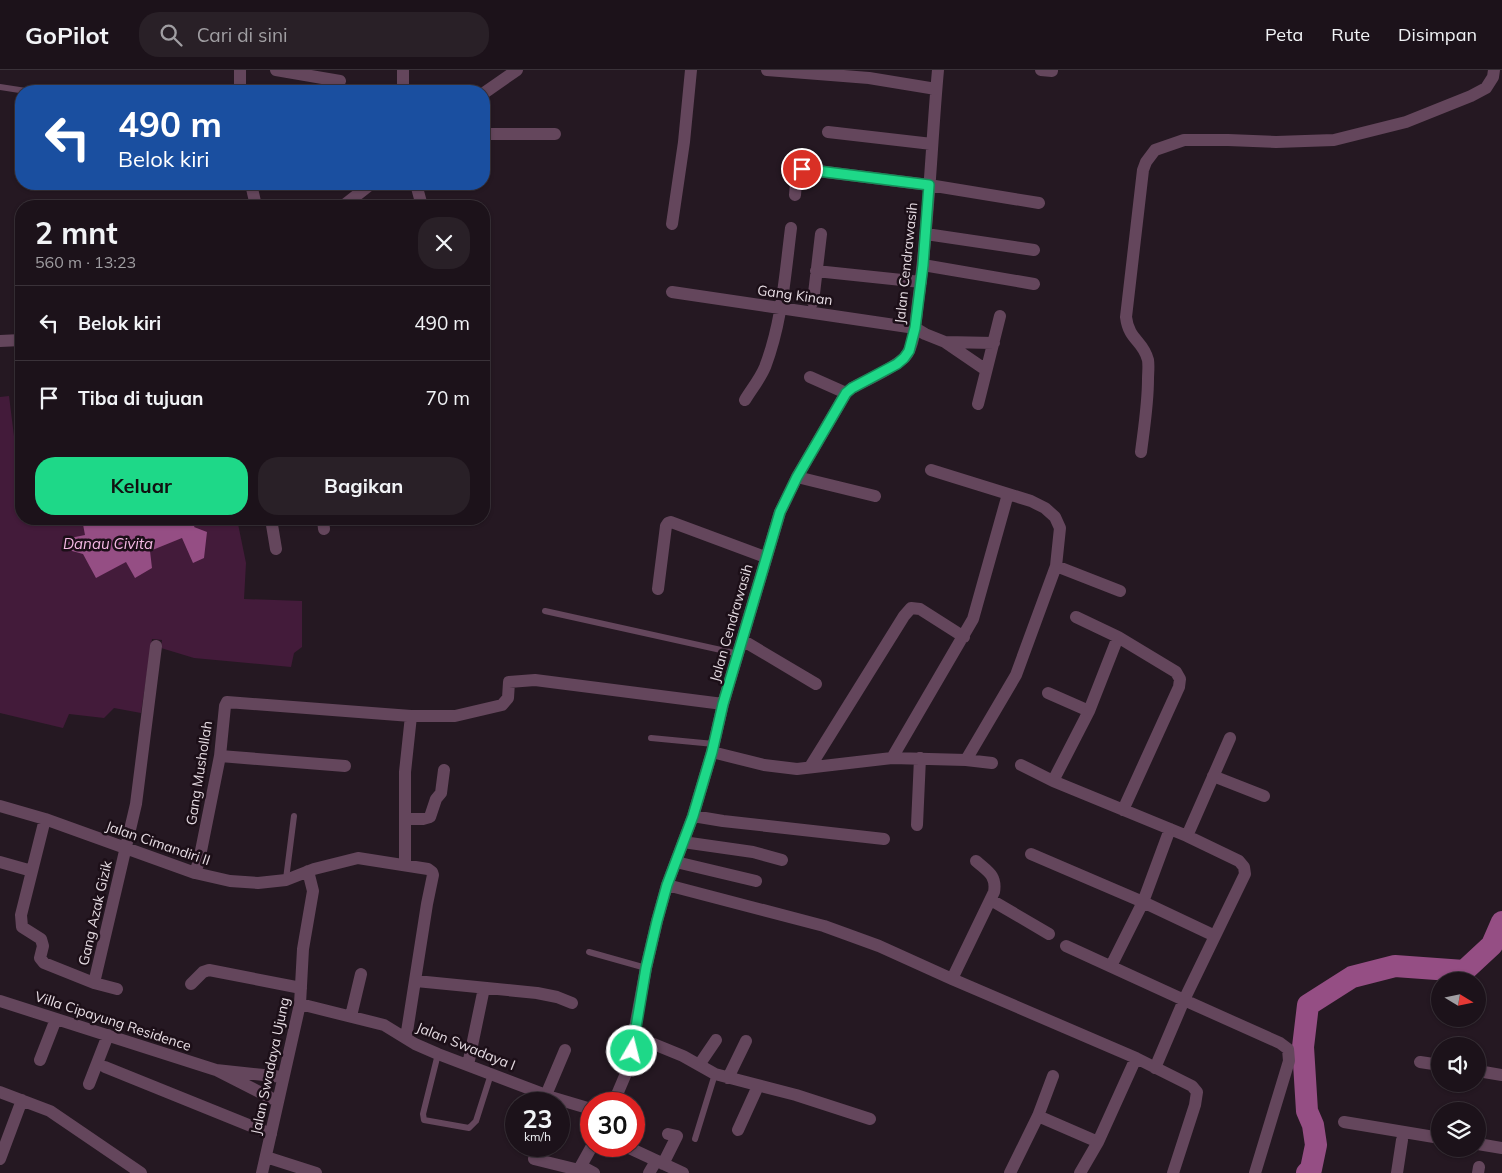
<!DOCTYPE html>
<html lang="id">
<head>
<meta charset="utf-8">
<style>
  body { margin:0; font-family:Mulish,sans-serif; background:#292027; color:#f1f3f6; height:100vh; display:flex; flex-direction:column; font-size:19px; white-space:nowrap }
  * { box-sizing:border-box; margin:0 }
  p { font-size:16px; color:#a09ea2 }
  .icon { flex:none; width:28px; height:28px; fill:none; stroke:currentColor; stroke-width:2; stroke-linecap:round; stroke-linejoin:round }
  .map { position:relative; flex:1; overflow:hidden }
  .sheet { position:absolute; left:15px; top:130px; width:475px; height:325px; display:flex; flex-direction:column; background:#1c121a; border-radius:20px; box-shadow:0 1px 4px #0004,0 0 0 1px #3a3239 }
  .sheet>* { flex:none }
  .top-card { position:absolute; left:15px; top:15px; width:475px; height:105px; border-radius:20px; box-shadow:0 1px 4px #0004,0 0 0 1px #3a3239; background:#1a4fa0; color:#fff; overflow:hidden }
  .needle { width:32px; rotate:100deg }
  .buttons { position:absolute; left:1431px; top:902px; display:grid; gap:10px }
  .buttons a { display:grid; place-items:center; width:55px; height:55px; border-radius:50%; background:#1c121a; box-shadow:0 1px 4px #0004,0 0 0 1px #3a3239; font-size:25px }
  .speed { position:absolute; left:505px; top:1022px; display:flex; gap:10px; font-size:25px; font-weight:700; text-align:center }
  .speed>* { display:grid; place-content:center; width:65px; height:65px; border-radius:50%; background:#1c121a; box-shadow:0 1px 4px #0004,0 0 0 1px #3a3239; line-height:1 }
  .speed small { font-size:12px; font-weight:400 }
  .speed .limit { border:8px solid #d22; background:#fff; color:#111 }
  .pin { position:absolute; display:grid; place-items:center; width:42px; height:42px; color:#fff; margin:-21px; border:2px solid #fff; border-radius:50%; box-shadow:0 1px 5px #0007 }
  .me { position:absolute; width:55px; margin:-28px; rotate:8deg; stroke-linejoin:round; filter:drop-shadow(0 0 4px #0008) }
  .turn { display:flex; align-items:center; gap:18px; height:105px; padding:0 20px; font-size:22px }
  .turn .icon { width:65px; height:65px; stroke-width:2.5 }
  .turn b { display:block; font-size:35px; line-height:42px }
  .round { display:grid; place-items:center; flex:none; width:52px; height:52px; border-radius:20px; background:#292027 }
  .headline { display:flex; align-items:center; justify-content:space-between; height:85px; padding:0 20px }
  h1 { font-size:30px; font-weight:700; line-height:38px }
  .primary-button { display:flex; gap:10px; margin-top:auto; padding:10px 20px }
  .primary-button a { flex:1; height:58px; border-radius:20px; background:#1ed888; color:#111; font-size:20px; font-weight:700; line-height:58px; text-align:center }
  .primary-button a+a { background:#292027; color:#f1f3f6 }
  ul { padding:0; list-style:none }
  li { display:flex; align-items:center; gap:15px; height:75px; padding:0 20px; border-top:1px solid #3a3239 }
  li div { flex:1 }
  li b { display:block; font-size:19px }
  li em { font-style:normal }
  header { display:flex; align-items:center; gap:30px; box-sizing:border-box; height:70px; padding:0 25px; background:#1c121a; border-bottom:1px solid #3a3239 }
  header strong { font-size:24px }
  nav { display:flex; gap:28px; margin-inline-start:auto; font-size:18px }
  .search { width:350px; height:45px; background:#292027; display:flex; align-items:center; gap:12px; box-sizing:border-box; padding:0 18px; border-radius:20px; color:#a09ea2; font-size:19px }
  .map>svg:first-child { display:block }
</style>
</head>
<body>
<header>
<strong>GoPilot</strong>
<div class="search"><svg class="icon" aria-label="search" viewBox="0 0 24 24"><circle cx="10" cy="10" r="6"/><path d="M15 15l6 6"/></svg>Cari di sini</div>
<nav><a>Peta</a><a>Rute</a><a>Disimpan</a></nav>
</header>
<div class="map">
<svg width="1502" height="1103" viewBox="0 0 1502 1103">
  <rect width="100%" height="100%" fill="#251822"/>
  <path fill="#431b3a" d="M 9,326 L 14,366 L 21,365 L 21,449 L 237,449 L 246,493 L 244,529 L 302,531 L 302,577 L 294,583 L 291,597 L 194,588 L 161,578 L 162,570 L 152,569 L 141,643 L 114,638 L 104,648 L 69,644 L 63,658 L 0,643 L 0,327 Z"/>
  <path fill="#954e84" d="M 82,449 L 198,449 L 194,457 L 207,462 L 204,488 L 193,493 L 182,468 L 150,481 L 152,498 L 135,508 L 126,492 L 96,508 L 83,484 L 72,481 L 65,469 L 85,465 Z"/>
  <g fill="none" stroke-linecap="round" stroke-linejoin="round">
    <path stroke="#954e84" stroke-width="22" d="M 1307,1103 L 1311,1099 L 1316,1075 L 1313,1055 L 1307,1041 L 1303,977 L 1308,935 L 1352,907 L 1395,896 L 1464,901 L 1492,875 L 1502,852"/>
    <path stroke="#64465c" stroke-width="6" d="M 0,17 L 26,21
      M 545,541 L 739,584
      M 651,668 L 714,674
      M 286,809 L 294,746
      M 589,882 L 646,898
      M 438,984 L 423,1044 L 424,1050 L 469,1058 L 476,1051 L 491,1004
      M 695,1069 L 715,1004"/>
    <path stroke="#64465c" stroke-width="12" d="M 240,0 L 240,21
      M 276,0 L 340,11
      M 403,0 L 403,21
      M 767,0 L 869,8 L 936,19
      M 1041,0 L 1052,1
      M 484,23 L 517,0
      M 828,62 L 932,74
      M 484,64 L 555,64
      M 251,114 L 256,136
      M 416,114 L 422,136
      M 795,125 L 797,102 L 802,99 L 929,115 L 1039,133
      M 343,136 L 371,114
      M 672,154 L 684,72 L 691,0
      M 926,164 L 1034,180
      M 923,195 L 1034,214
      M 816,201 L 921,212
      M 672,222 L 915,258 L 925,264 L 945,272 L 986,300
      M 813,232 L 821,164
      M 0,271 L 21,270
      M 945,272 L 994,273
      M 810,307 L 846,323
      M 745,330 C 751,320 760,309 765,297 C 782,253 785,205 791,158
      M 978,334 L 1000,246
      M 1141,382 C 1144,358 1148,334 1148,309 C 1148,303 1149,296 1148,290 C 1143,270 1129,271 1126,247 L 1143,100 L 1146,92 L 1155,80 L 1184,70 L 1228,70 L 1276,72 L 1334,70 L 1406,52 L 1471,26 L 1486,18 L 1493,7 L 1494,0
      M 931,400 L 1031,431 L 1045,438 L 1055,447 L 1060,458 L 1056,496 L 1016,605 L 966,690
      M 797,407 L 875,426
      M 271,449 L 276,479
      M 323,449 L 324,459
      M 1056,496 L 1120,521
      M 658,519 L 666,456 L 668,453 L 671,452 L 765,487
      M 1076,547 L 1118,567 L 1176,602 L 1180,609 L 1179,617 L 1123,740
      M 742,570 L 816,614
      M 1048,623 L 1089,641
      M 712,682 L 764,695 L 797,699 L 892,688 L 966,690 L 992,693
      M 220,686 L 345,696
      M 892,688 L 973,549 L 1008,424
      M 1021,695 L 1053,711 L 1187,766 L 1239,791 L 1244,797 L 1245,804 L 1184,930 L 1280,973 L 1288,979 L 1289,991 L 1255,1103
      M 810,697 L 904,546 L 911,538 L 920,539 L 964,567
      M 1213,706 L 1264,726
      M 1053,711 L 1089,641 L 1118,567
      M 0,736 L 45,749 L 195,803 L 230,811 L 258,813 L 286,810 L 314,799 L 358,788 L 428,799 L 432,802 L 433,805 L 427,834 L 406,968
      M 693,746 L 723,751 L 884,769
      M 45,749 L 21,845 L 22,857 L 41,869 L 43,876 L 40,888 L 44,893 L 94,913 L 117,919
      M 405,749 L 423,749 L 430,747 L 436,729 L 441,723 L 444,700
      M 917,755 L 920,688
      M 1187,766 L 1230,668
      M 683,772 L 753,782 L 782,790
      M 1031,784 L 1143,832 L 1215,866
      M 0,792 L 32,801
      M 676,792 L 756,811
      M 405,795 L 405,702 L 411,646
      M 195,803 L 199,791 L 220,686 L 225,636 L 227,632 L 411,646 L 455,646 L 502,635 L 508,628 L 509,612 L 535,610 L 723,634
      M 667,815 L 824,856 L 879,876 L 952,909 L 1136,988 L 1192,1016 L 1197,1022 L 1195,1035 L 1173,1103
      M 991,830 L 1049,864
      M 1066,876 L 1184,930 L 1155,998
      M 1111,896 L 1143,832 L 1170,759
      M 952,909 L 994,822 C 997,805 987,801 976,791
      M 416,911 L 537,923 L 557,927 L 572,933
      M 94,913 L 136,734 L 156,576
      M 191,914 L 203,902 L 209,900 L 301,918
      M 0,931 L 216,1000
      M 300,934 L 384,955 L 415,974 L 438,984 L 554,1028 L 591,1039
      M 351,946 L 361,904
      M 634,966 L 683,986 L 715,1004 L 796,1025 L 870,1049
      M 40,990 L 56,949
      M 1420,992 L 1440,995
      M 468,995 L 484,918
      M 699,995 L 716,970
      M 105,997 L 271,1064
      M 1478,1001 L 1502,1005
      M 728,1008 L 746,971
      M 89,1014 L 108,965
      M 0,1022 L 50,1041 L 141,1103
      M 546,1025 L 565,980
      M 277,1031 L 216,1000 L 283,1007
      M 613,1034 L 627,1001 L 646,898 L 657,851 L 667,815 L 693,746 L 712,682 L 723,634 L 780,442 L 797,407 L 846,323 L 852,318 C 866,310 895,298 905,287 C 915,276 916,247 918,232 C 929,155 931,77 938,0
      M 1038,1046 L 1098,1072
      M 1344,1052 L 1440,1068
      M 738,1060 L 758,1016
      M 1478,1074 L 1502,1078
      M 625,1076 L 683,1103
      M 266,1087 L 316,1103
      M 0,1089 L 22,1030
      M 534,1089 L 579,1100
      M 663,1094 L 677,1066 L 668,1064
      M 581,1096 L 594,1103
      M 262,1103 L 300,934 L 303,879 L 313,821 L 308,801
      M 577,1103 L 592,1076
      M 649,1103 L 656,1091
      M 1010,1103 L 1038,1046 L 1053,1006
      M 1080,1103 L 1098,1072 L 1136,988
      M 1397,1103 L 1402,1070
      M 1478,1103 L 1479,1097"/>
  </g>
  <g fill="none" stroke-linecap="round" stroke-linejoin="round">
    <g stroke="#148c58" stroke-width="12">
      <path id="route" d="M 632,981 L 646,898 L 657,851 L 667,815 L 693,746 L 712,682 L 723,634 L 780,442 L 797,407 L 846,323 L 852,318 L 897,294 L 904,288 L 909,281 L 915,258 L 923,195 L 929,115 L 802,99"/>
    </g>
    <use href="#route" stroke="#1ed888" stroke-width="9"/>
  </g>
  <g text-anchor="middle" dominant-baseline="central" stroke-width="5" stroke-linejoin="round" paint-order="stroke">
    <g font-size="14" fill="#e7dde4" stroke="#1c0f18">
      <text transform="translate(906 193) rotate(-84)">Jalan Cendrawasih</text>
      <text transform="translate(795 225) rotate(8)">Gang Kinan</text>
      <text transform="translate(731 553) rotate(-74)">Jalan Cendrawasih</text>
      <text transform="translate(199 703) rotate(-81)">Gang Mushollah</text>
      <text transform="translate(158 773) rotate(19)">Jalan Cimandiri II</text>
      <text transform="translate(95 843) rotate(-77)">Gang Azak Gizik</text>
      <text transform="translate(113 951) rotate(18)">Villa Cipayung Residence</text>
      <text transform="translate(466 976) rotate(22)">Jalan Swadaya I</text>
      <text transform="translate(270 996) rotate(-78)">Jalan Swadaya Ujung</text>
    </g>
    <g font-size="15" font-style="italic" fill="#f5b9e4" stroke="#1c0f18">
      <text x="108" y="473">Danau Civita</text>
    </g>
  </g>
</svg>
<div class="buttons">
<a><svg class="needle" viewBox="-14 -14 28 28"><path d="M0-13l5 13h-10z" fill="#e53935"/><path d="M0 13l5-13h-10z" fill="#a09ea2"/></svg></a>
<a><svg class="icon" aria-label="sound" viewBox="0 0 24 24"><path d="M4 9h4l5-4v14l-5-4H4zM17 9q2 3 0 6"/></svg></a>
<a><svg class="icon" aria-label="layers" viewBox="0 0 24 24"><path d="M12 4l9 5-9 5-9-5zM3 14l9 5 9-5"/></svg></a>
</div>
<div class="speed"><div>23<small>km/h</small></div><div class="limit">30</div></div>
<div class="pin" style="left:802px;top:99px;background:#d93025"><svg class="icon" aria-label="arrive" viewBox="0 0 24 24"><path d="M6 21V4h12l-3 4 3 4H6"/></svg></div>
<svg class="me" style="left:632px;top:981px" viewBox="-20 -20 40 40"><circle r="17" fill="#1ed888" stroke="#fff" stroke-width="3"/><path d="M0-11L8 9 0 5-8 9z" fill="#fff"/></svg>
<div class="top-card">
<div class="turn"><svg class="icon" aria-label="left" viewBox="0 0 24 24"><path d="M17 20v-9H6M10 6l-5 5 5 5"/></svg><div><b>490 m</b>Belok kiri</div></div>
</div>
<section class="sheet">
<div class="headline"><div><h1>2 mnt</h1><p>560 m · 13:23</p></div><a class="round"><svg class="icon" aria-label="close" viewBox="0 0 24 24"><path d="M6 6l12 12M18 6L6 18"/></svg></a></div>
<ul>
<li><svg class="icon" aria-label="left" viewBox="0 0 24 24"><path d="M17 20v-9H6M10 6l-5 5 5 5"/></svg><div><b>Belok kiri</b></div><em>490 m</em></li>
<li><svg class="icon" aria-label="arrive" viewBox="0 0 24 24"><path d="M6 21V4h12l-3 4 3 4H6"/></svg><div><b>Tiba di tujuan</b></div><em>70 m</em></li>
</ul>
<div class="primary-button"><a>Keluar</a><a>Bagikan</a></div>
</section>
</div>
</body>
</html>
